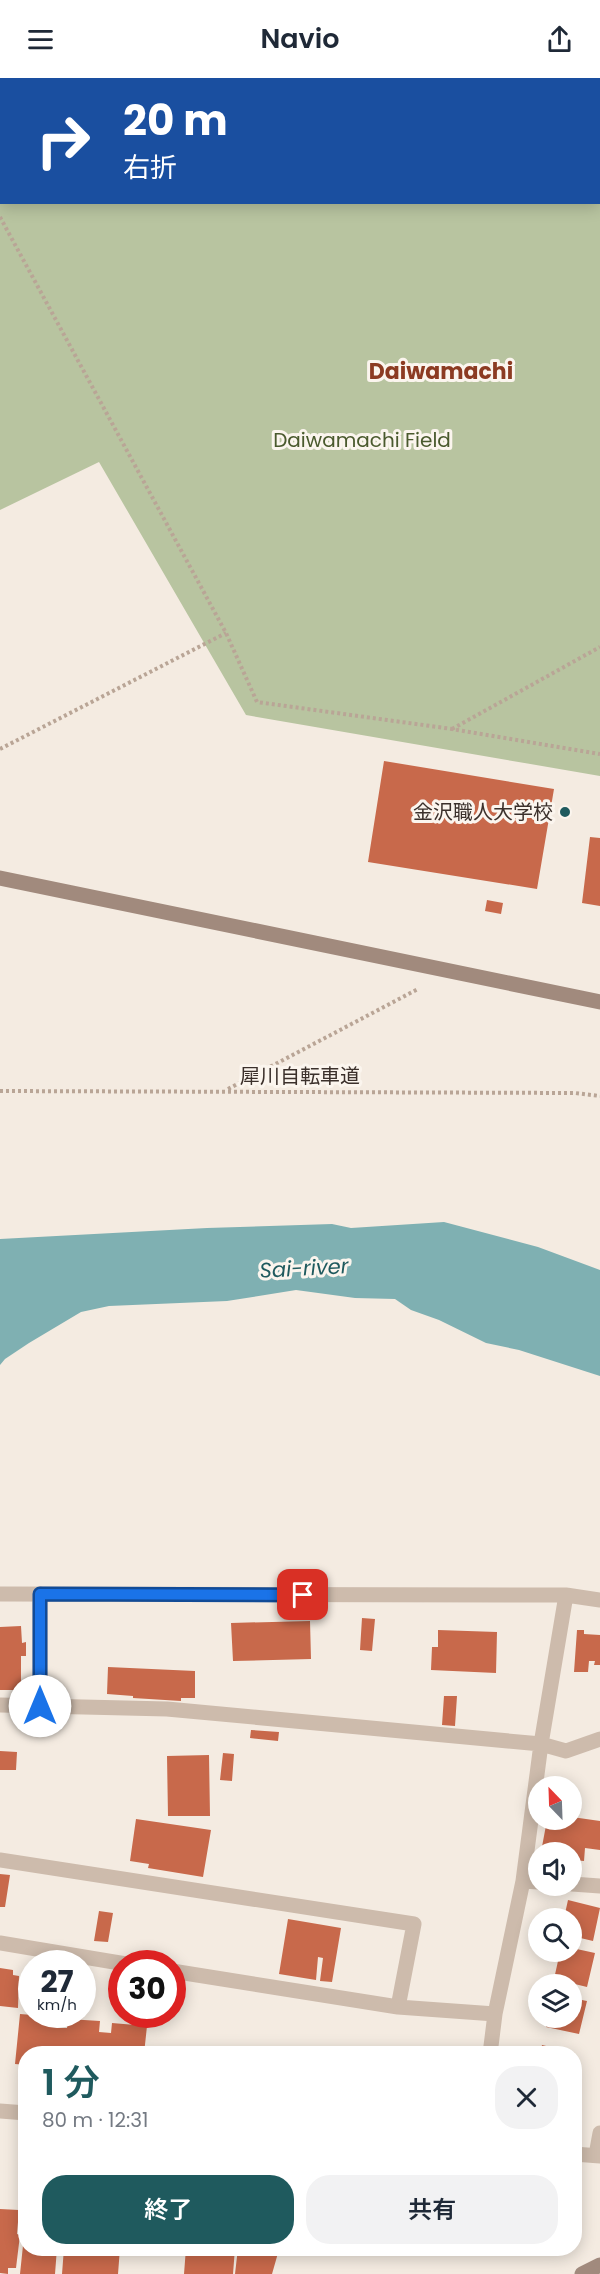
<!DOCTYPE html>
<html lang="ja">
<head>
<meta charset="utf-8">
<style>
  body { margin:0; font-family:Poppins,"Noto Sans JP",sans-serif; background:#f2f2f3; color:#1f2937; height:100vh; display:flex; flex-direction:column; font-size:22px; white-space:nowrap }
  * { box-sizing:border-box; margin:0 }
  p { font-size:20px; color:#747a83 }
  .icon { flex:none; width:33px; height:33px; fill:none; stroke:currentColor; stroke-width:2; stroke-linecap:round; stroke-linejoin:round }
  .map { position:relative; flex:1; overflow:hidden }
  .details { position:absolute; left:18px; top:1968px; width:564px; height:210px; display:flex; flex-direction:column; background:#fff; border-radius:24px; box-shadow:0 3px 15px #0003 }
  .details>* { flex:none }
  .guide { position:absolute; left:0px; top:0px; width:600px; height:126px; box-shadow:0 3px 15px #0003; background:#1a4fa0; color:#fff; overflow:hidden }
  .needle { width:39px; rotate:337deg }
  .controls { position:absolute; left:528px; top:1698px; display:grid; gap:12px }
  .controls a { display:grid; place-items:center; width:54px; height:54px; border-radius:50%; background:#fff; box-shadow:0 3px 15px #0003; font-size:30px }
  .speed { position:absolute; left:18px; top:1872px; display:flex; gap:12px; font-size:30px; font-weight:700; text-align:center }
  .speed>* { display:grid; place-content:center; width:78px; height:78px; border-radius:50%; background:#fff; box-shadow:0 3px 15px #0003; line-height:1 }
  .speed small { font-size:15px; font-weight:400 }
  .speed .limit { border:9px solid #d22; background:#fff; color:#111 }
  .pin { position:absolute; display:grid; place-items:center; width:51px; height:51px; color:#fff; margin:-26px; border-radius:12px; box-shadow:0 3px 9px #0006 }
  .me { position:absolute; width:66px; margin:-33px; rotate:0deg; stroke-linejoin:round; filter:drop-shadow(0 0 4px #0008) }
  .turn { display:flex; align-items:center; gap:21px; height:126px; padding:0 24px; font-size:27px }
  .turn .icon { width:78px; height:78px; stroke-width:2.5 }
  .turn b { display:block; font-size:42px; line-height:51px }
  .round { display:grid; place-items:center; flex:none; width:63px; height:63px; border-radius:24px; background:#f2f2f3 }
  .overview { display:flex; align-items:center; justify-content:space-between; height:102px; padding:0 24px }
  h1 { font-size:36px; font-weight:600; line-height:45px; color:#1f5a5e }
  .action { display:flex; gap:12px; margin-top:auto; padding:12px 24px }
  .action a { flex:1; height:69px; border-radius:24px; background:#1f5a5e; color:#fff; font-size:24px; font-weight:600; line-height:69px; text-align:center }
  .action a+a { background:#f2f2f3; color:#1f2937 }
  header { display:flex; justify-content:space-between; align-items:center; height:78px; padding:0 24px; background:#fff; font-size:27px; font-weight:600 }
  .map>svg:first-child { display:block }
</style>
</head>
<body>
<header><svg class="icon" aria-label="menu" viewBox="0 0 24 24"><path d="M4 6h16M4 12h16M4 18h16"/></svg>Navio<svg class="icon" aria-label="share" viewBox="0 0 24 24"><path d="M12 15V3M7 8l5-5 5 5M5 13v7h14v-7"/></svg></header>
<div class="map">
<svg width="600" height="2196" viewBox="0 0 600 2196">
  <rect width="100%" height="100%" fill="#f4ebe1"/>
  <path fill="#b8c4a0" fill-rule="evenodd" d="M 0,0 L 600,0 L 600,698 L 246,637 L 99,384 L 0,432 ZM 2,2 L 598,2 L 598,124 L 2,124 Z"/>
  <path fill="#7fb0b2" d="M 444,1144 L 538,1169 L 600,1192 L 600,1298 L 519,1272 L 486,1265 L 439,1242 L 411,1232 L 395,1221 L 355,1220 L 296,1212 L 227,1223 L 109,1228 L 81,1234 L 29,1265 L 5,1281 L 0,1287 L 0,1161 L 207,1150 L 332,1146 L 351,1150 Z"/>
  <path fill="#c8694b" d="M 384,683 L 554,711 L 537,811 L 368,784 Z
    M 590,759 L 600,760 L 600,828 L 582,825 Z
    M 487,822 L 503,825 L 501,836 L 485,833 Z
    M 362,1540 L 375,1541 L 372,1573 L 360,1572 Z
    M 310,1543 L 311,1581 L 233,1583 L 231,1545 Z
    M 21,1548 L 22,1565 L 26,1564 L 26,1578 L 21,1578 L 21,1612 L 0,1612 L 0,1549 Z
    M 438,1552 L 497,1554 L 496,1595 L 431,1592 L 432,1569 L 438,1569 Z
    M 577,1552 L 584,1552 L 584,1556 L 600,1557 L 600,1587 L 594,1587 L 595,1583 L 589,1583 L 588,1594 L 574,1594 Z
    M 108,1589 L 195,1593 L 195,1620 L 181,1620 L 181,1623 L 133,1620 L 133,1618 L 107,1616 Z
    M 444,1618 L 457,1618 L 455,1648 L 442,1647 Z
    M 251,1652 L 279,1654 L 278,1663 L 250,1660 Z
    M 0,1673 L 17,1674 L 16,1692 L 0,1692 Z
    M 223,1675 L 234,1676 L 232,1703 L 220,1702 Z
    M 209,1677 L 210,1738 L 168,1738 L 167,1678 Z
    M 572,1739 L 600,1743 L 600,1772 L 585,1770 L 584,1783 L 572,1782 L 572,1774 L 541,1774 L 547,1742 L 572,1742 Z
    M 136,1741 L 211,1752 L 203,1799 L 148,1790 L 149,1786 L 130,1783 Z
    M 0,1796 L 10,1797 L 5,1829 L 0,1829 Z
    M 568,1822 L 600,1830 L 593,1863 L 572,1858 L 572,1840 L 564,1840 Z
    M 99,1833 L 113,1835 L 108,1864 L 94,1863 Z
    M 288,1841 L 341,1850 L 332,1904 L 320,1903 L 323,1880 L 318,1879 L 316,1902 L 279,1896 Z
    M 572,1870 L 595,1875 L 587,1909 L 554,1901 L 560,1874 L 572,1874 Z
    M 0,1890 L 13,1892 L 13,1897 L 19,1898 L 18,1930 L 0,1928 Z
    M 572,1920 L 587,1923 L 579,1956 L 546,1949 L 548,1940 L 572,1940 Z
    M 20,1936 L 57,1939 L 57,1950 L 67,1950 L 68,1941 L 100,1943 L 99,1954 L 111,1955 L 112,1945 L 147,1948 L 144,1976 L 26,1976 L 26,1987 L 15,1986 Z
    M 542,1967 L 575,1975 L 575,1976 L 540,1976 Z
    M 0,2131 L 19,2132 L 17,2156 L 20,2157 L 16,2190 L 8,2190 L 8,2196 L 0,2195 Z
    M 24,2158 L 26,2170 L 57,2170 L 55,2196 L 20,2196 Z
    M 64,2170 L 120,2170 L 118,2196 L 62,2196 Z
    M 186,2170 L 235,2170 L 233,2196 L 184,2196 Z
    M 238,2170 L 275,2170 L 274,2175 L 278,2175 L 272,2196 L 235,2196 Z"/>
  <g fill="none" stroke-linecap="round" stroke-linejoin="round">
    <path stroke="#b9a596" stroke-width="4" stroke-dasharray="3 3" stroke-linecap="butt" d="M 229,2 L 232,0
      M 0,46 L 2,48
      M 0,121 L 2,120
      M 0,139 L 226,555 L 257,624 L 452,651 L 600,676
      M 452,651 L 600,569
      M 0,671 L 226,555
      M 228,1011 L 418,911
      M 0,1013 L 575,1015 L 600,1018"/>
    <path stroke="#cdbbac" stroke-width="15" d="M 0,1516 L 566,1517 L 600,1522
      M 0,1627 L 167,1631 L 541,1666 L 566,1673 L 600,1661
      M 40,1628 L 40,1516
      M 0,1782 L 414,1846 L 398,1929
      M 523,1803 L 538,1804
      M 572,1806 L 600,1808
      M 0,1865 L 126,1886
      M 172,1893 L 398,1929 L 495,1936
      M 490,1976 L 495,1936 L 523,1803 L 541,1666 L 566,1517
      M 0,2033 L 26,2035
      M 574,2076 L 600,2078
      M 596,2077 L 600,2055"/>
    <path stroke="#a18a7d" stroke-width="15" d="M 0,800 L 600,924
      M 582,2196 L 600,2187"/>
  </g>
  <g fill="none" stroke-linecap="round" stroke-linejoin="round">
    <g stroke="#114b97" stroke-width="15">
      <path id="route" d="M 40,1628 L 40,1516 L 303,1517"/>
    </g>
    <use href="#route" stroke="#1a73e8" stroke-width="10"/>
  </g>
  <circle fill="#1f5a5e" stroke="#fbf5ee" stroke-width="2" cx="565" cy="734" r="6"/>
  <g text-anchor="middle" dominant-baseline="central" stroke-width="6" stroke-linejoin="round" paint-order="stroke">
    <g font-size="20" fill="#4a5a2e" stroke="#fbf5ee">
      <text x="362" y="362">Daiwamachi Field</text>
    </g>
    <g font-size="20" fill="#3b302b" stroke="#fbf5ee" text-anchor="end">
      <text x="553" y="734">金沢職人大学校</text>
    </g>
    <g font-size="20" fill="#3b302b" stroke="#fbf5ee">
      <text x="300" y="998">犀川自転車道</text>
    </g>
    <g font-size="21" font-style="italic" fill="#1f5a5e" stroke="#fbf5ee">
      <text transform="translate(304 1190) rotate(-3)">Sai-river</text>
    </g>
    <g font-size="22" font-weight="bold" fill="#8c3b22" stroke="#fbf5ee">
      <text x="441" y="293">Daiwamachi</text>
    </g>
  </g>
</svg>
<div class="controls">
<a><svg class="needle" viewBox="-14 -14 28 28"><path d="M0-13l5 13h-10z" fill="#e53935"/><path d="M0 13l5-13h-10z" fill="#747a83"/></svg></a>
<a><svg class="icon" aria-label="sound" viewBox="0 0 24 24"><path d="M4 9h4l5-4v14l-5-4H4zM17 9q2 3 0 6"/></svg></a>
<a><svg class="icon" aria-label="search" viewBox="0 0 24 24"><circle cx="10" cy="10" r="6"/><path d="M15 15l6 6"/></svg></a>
<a><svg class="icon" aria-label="layers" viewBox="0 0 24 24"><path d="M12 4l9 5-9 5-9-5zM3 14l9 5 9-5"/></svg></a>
</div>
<div class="speed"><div>27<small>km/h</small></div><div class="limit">30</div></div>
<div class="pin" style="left:303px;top:1517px;background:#d93025"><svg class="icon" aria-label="arrive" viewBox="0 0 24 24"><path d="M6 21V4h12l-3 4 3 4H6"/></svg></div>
<svg class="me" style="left:40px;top:1628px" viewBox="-20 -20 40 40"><circle r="19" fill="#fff"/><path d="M0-13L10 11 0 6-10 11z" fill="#1a73e8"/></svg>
<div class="guide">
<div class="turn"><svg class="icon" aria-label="right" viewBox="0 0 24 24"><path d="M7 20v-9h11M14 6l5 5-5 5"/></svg><div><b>20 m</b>右折</div></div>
</div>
<section class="details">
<div class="overview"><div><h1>1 分</h1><p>80 m · 12:31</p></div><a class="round"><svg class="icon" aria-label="close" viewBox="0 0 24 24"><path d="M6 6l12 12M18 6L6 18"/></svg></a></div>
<div class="action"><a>終了</a><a>共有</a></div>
</section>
</div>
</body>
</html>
